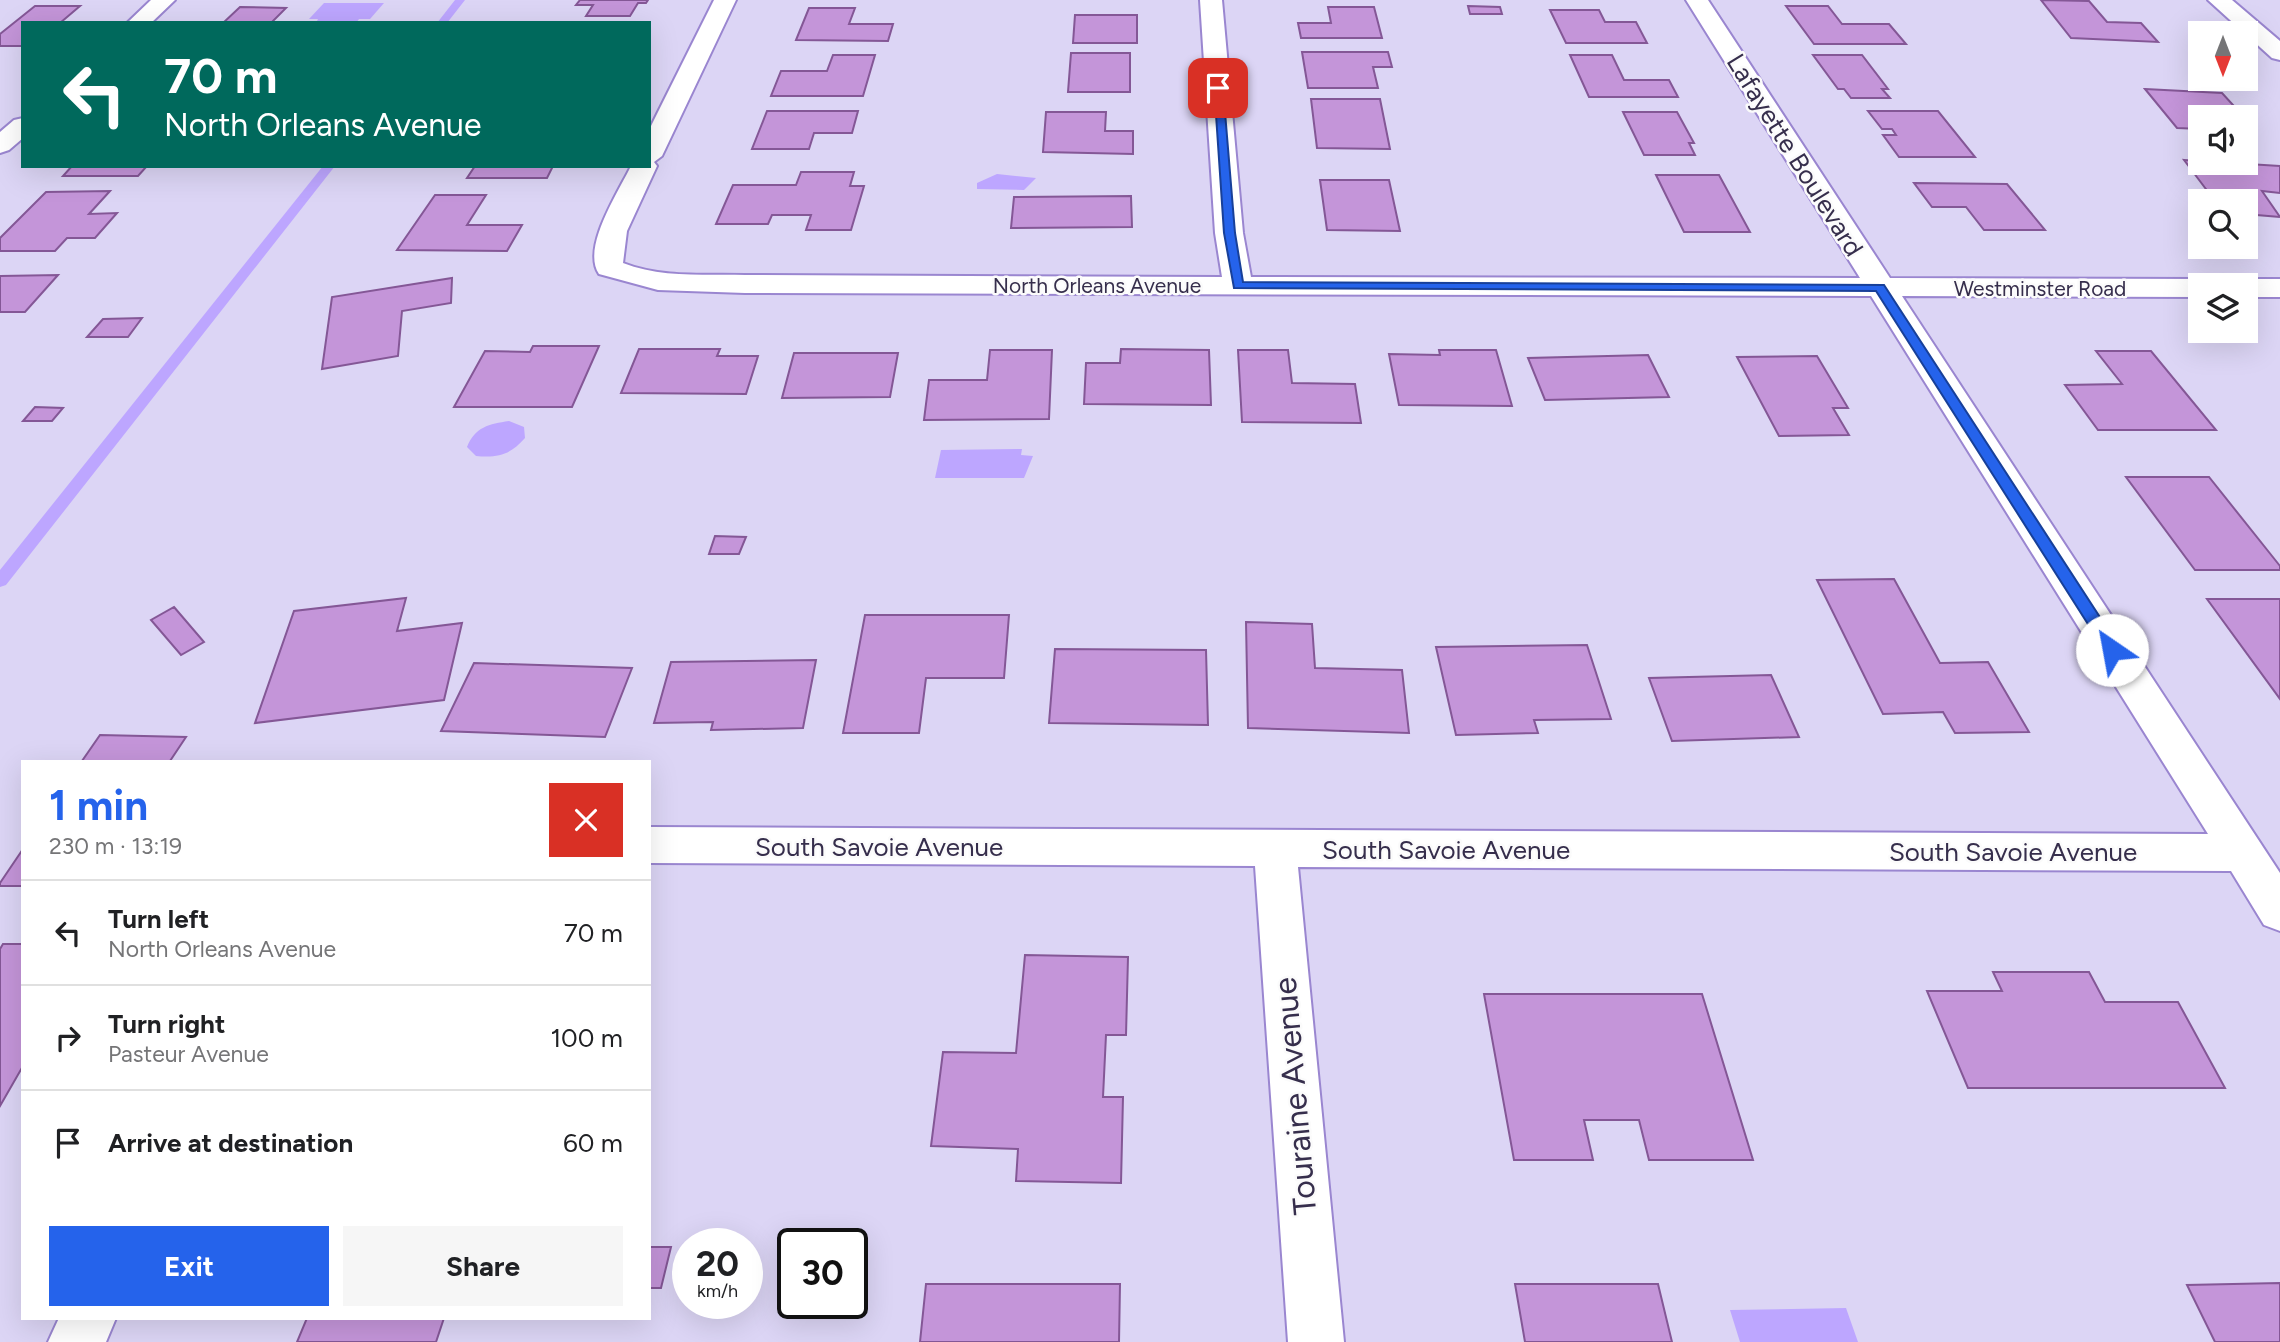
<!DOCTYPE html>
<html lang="en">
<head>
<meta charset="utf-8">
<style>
  body { margin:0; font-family:Figtree,sans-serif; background:#f6f6f6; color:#202124; height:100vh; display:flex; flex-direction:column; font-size:26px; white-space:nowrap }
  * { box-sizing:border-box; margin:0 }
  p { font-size:23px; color:#757577 }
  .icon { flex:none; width:38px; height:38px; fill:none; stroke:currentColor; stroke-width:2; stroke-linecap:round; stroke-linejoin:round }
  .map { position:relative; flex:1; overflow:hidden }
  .panel { position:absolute; left:21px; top:760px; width:630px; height:560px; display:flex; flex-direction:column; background:#fff; border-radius:0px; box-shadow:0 7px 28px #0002 }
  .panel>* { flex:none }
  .top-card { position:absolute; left:21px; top:21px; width:630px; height:147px; border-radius:0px; box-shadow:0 7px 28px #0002; background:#00695c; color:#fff; overflow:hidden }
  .needle { width:46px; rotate:180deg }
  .buttons { position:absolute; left:2188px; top:21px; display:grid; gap:14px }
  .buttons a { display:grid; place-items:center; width:70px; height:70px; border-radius:0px; background:#fff; box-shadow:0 7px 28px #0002; font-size:35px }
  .speed { position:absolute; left:672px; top:1228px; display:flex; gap:14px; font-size:35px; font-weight:700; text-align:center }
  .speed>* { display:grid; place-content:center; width:91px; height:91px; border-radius:50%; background:#fff; box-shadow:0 7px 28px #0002; line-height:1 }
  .speed small { font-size:18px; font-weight:400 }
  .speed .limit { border:4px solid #111; border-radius:10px; background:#fff; color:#111 }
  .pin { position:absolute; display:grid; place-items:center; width:60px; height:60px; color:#fff; margin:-30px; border-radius:14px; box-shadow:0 4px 10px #0006 }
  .me { position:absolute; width:77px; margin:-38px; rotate:327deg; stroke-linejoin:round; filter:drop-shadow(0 0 5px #0008) }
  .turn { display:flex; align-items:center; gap:24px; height:147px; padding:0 28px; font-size:32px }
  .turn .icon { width:91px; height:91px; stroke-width:2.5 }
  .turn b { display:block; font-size:49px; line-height:60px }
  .round { display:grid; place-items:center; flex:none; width:74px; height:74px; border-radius:0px; background:#f6f6f6 }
  .overview { display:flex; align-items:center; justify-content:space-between; height:119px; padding:0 28px }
  h1 { font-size:42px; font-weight:700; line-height:52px; color:#2563eb }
  .cta { display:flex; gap:14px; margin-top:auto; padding:14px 28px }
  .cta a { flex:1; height:80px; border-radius:0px; background:#2563eb; color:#fff; font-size:28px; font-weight:700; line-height:80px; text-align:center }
  .cta a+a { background:#f6f6f6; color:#202124 }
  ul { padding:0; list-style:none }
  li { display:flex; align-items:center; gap:21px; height:105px; padding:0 28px; border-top:2px solid #e0e0e0 }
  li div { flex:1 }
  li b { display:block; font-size:26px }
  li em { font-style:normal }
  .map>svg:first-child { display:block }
</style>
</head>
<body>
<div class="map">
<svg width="2280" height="1342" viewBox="0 0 2280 1342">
  <rect width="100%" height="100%" fill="#dcd5f5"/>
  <path fill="#bda6ff" d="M 324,3 L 384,3 L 370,19 L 359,19 L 356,23 L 316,23 L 318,19 L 309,19 Z
    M 997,174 L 1036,178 L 1024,190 L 977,189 L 977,183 Z
    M 509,421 L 524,427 L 525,438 C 510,455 498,458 476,456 L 467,447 C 475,427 489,424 509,421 Z
    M 1022,449 L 1021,455 L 1033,456 L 1024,478 L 935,478 L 941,450 Z
    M 1846,1308 L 1858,1342 L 1740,1342 L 1730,1310 Z"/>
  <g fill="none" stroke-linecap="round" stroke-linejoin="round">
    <path fill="#bda6ff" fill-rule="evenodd" d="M 455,0 L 465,0 L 447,23 L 437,23 Z
      M 323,166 L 335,166 L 6,585 L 0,587 L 0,570 Z"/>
  </g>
  <path fill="#c495d9" stroke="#845796" stroke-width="2" d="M 580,0 L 648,0 L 646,3 L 638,3 L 630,16 L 586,16 L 593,5 L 576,5 Z
    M 2041,0 L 2089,1 L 2107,22 L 2141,23 L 2158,42 L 2071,38 Z
    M 35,6 L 80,6 L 60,23 L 23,23 L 23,46 L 0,46 L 0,34 Z
    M 1468,6 L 1500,7 L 1502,14 L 1470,14 Z
    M 1786,6 L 1828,6 L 1842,24 L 1889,24 L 1906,44 L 1814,44 Z
    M 240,7 L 286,8 L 271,23 L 223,23 Z
    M 1328,7 L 1374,7 L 1382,38 L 1301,38 L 1298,23 L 1331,23 Z
    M 809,8 L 855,8 L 849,24 L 893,24 L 888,41 L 796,40 Z
    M 1550,10 L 1599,10 L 1605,22 L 1636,22 L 1647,43 L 1566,43 Z
    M 1075,15 L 1137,15 L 1137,43 L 1073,43 Z
    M 1302,52 L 1388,52 L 1392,67 L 1373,67 L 1378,88 L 1308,88 Z
    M 1071,53 L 1130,53 L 1130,92 L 1068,92 Z
    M 833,55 L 875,55 L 863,96 L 771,96 L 781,71 L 827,71 Z
    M 1570,55 L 1612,55 L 1624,80 L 1669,80 L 1678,97 L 1589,97 Z
    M 1813,55 L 1862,55 L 1888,89 L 1882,89 L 1890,98 L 1851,98 L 1844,89 L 1838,89 Z
    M 2145,89 L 2222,93 L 2244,117 L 2200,117 L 2200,129 L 2177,128 Z
    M 1311,99 L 1380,99 L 1390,149 L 1317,148 Z
    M 767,111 L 858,111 L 852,133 L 814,133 L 809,149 L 752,149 Z
    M 1868,111 L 1938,111 L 1975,157 L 1899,157 L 1883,135 L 1896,135 L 1892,129 L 1882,129 Z
    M 1046,112 L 1106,112 L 1105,131 L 1133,131 L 1133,154 L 1043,152 Z
    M 1623,112 L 1677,112 L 1694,143 L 1689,143 L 1695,155 L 1644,155 Z
    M 2184,160 L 2280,166 L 2280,193 L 2262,191 L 2280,217 L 2245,214 L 2245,201 L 2215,201 Z
    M 72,166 L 147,166 L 138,176 L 63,176 Z
    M 475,166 L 553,166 L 547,178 L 467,178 Z
    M 801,172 L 854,172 L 850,186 L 864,186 L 851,230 L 806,230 L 811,215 L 772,215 L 768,224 L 716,224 L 733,185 L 796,185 Z
    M 1656,175 L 1719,175 L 1750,232 L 1684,232 Z
    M 1320,180 L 1389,180 L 1400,231 L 1327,230 Z
    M 1914,183 L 2007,184 L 2045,230 L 1984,230 L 1966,207 L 1932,207 Z
    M 110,191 L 89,214 L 117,213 L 95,238 L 67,238 L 55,251 L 0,251 L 0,238 L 46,192 Z
    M 435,195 L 486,195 L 467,225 L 522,225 L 507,251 L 397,250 Z
    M 1131,196 L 1132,227 L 1011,228 L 1014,197 Z
    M 58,275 L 25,312 L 0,312 L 0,276 Z
    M 452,278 L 451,303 L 402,311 L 398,356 L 322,369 L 332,297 Z
    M 142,318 L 128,337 L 87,337 L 103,319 Z
    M 533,346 L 599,346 L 572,407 L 454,407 L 485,351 L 530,352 Z
    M 639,349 L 720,349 L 717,356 L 758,356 L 746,394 L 621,393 Z
    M 1121,349 L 1209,350 L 1211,405 L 1084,404 L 1086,363 L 1120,363 Z
    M 990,350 L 1052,350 L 1049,419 L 924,420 L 929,380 L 987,380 Z
    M 1238,350 L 1288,350 L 1292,383 L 1355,384 L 1361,423 L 1242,422 Z
    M 1439,350 L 1496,350 L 1512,406 L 1399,405 L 1389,354 L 1440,355 Z
    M 2096,351 L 2151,351 L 2216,430 L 2098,430 L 2065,385 L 2122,384 Z
    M 794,353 L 898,353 L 890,397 L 782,398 Z
    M 1648,355 L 1669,397 L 1545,400 L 1528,358 Z
    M 1817,356 L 1848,408 L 1833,408 L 1849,435 L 1779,436 L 1737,357 Z
    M 35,407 L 63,408 L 52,421 L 23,421 Z
    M 2126,477 L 2209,477 L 2280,566 L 2280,570 L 2195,570 Z
    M 715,536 L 746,537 L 739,554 L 709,554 Z
    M 1894,579 L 1940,663 L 1988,662 L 2029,732 L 1955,733 L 1943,712 L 1883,714 L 1817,580 Z
    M 406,598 L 397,631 L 462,623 L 444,700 L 255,723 L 294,611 Z
    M 2207,599 L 2280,599 L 2280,699 Z
    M 174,607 L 204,642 L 181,655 L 151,620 Z
    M 865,615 L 1009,615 L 1004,678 L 926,678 L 919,733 L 843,733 Z
    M 1246,622 L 1312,624 L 1315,668 L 1402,670 L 1409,733 L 1248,728 Z
    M 1587,645 L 1611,719 L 1534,720 L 1538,733 L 1456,735 L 1436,647 Z
    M 1055,649 L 1206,650 L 1208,725 L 1049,723 Z
    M 816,660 L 803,728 L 711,730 L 713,722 L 654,723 L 671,662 Z
    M 474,663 L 632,668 L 605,737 L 441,731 Z
    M 1771,675 L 1799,737 L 1672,741 L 1649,678 Z
    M 100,735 L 186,737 L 170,761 L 82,761 Z
    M 23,849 L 23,886 L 0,886 L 0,883 Z
    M 3,944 L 23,944 L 23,1066 L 0,1106 L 0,949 Z
    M 1025,955 L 1128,957 L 1126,1035 L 1106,1035 L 1103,1097 L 1123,1097 L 1121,1183 L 1016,1181 L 1018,1149 L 931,1146 L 943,1052 L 1016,1053 Z
    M 1993,972 L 2089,972 L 2105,1002 L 2178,1002 L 2225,1088 L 1968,1088 L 1927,991 L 2002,991 Z
    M 1484,994 L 1702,994 L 1753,1160 L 1649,1160 L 1639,1120 L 1584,1120 L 1593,1160 L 1514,1160 Z
    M 649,1247 L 671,1247 L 661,1288 L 649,1288 Z
    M 2280,1283 L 2280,1342 L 2215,1342 L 2187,1285 Z
    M 926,1284 L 1120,1284 L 1119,1342 L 920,1342 Z
    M 1515,1284 L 1658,1284 L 1672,1342 L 1525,1342 Z
    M 307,1318 L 444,1318 L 436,1342 L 297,1342 Z"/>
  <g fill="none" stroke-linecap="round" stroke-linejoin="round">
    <g stroke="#9a86d0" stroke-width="4">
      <path id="minor" d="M 151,0 L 175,0 L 151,23 L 127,23 Z
        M 714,0 L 736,0 L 662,156 L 654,162 L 657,166 L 627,231 L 623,263 C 661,278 704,274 745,275 L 1222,277 L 1215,233 L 1200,0 L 1222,0 L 1243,233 L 1251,277 L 1860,278 L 1686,0 L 1708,0 L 1890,278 L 2200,279 L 2210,282 L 2213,285 L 2200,285 L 2200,297 L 1902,296 L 2280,873 L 2280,931 L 2264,925 L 2231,871 L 1298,867 L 1344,1342 L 1288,1342 L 1255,866 L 649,863 L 649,827 L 2208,834 L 1871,296 L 745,293 L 658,290 L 599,274 C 581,248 619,191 631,166 L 649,166 L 649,130 Z
        M 2208,0 L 2232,0 L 2280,41 L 2280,60 L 2272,58 Z
        M 23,118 L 23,138 L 9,150 L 0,153 L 0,132 L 14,120 Z
        M 2245,279 L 2280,279 L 2280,297 L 2245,297 L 2245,285 L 2232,285 Z
        M 59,1318 L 116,1318 L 106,1342 L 48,1342 Z"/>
    </g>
    <use href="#minor" fill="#fff" fill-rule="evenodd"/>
  </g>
  <path fill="#2563eb" stroke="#184099" stroke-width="2" d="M 1214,85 L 1223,88 L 1235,233 L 1243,282 L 1884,285 L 2118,645 L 2120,650 L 2118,654 L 2107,654 L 1876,291 L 1234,288 L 1224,233 Z"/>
  <g text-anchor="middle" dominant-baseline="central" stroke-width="5" stroke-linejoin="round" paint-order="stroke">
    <g font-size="21" fill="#362e4c" stroke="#fbfbfb">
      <text x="1097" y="285">North Orleans Avenue</text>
      <text x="2040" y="288">Westminster Road</text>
    </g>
    <g font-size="26" fill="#362e4c" stroke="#fbfbfb">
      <text transform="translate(1795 155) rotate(58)">Lafayette Boulevard</text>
      <text x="879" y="847">South Savoie Avenue</text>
      <text x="1446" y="850">South Savoie Avenue</text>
      <text x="2013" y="852">South Savoie Avenue</text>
    </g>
    <g font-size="32" fill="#362e4c" stroke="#fbfbfb">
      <text transform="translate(1295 1096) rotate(-95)">Touraine Avenue</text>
    </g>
  </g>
</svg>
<div class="buttons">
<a><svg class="needle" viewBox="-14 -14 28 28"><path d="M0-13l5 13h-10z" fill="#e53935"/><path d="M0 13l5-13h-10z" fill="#757577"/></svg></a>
<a><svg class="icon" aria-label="sound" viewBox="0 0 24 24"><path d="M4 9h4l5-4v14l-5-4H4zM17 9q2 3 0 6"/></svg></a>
<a><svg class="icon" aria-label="search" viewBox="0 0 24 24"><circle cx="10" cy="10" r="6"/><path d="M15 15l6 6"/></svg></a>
<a><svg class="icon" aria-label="layers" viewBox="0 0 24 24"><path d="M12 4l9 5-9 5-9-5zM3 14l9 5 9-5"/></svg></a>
</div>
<div class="speed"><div>20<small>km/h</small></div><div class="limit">30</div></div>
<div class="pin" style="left:1218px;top:88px;background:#d93025"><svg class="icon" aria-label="arrive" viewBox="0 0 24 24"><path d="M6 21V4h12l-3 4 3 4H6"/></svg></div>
<svg class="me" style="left:2112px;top:650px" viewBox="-20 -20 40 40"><circle r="19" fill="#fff"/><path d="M0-13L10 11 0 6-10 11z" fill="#2563eb"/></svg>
<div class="top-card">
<div class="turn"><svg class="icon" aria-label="left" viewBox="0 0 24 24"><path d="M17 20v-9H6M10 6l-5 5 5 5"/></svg><div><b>70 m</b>North Orleans Avenue</div></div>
</div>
<section class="panel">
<div class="overview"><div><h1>1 min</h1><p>230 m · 13:19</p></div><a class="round" style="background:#d93025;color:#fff"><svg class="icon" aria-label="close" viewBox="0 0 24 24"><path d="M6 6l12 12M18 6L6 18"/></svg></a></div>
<ul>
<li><svg class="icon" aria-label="left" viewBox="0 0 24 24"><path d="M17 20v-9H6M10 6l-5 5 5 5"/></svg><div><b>Turn left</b><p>North Orleans Avenue</p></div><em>70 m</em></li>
<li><svg class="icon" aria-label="right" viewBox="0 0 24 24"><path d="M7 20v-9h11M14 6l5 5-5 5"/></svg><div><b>Turn right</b><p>Pasteur Avenue</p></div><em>100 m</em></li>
<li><svg class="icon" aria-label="arrive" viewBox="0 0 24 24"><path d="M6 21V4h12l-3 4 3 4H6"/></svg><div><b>Arrive at destination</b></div><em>60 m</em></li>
</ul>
<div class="cta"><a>Exit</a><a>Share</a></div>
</section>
</div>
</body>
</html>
